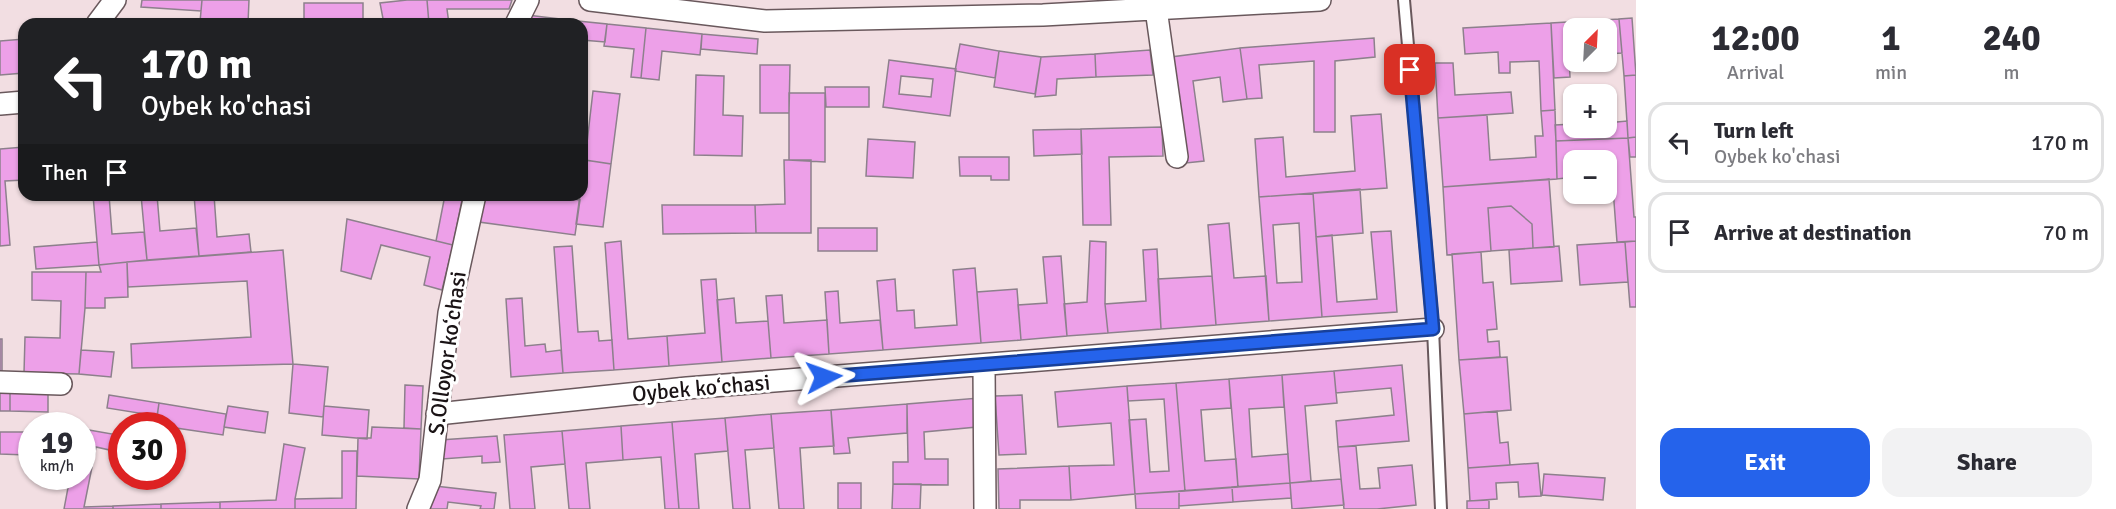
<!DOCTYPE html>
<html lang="en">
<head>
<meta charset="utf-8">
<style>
  body { margin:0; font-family:Signika,sans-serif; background:#f2f2f3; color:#2b2b33; height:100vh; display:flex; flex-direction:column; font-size:22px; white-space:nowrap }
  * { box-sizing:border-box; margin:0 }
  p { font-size:20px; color:#7c7c81 }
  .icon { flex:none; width:33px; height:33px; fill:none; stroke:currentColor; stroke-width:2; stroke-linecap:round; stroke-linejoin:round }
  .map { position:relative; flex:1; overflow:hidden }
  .details { display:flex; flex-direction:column; background:#fff; width:480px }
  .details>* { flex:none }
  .hud { position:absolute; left:18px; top:18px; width:570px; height:183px; border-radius:18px; box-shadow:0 2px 4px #0004; background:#202124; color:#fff; overflow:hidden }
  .needle { width:39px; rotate:24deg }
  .tools { position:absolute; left:1563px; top:18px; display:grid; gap:12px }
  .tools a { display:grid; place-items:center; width:54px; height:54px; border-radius:12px; background:#fff; box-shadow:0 2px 4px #0004; font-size:30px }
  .speed { position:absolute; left:18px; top:412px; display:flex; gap:12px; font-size:30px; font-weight:700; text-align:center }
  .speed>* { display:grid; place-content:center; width:78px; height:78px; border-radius:50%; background:#fff; box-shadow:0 2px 4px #0004; line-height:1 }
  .speed small { font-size:15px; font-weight:400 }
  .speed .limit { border:9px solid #d22; background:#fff; color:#111 }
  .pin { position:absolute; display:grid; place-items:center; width:51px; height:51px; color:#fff; margin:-26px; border-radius:12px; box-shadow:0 3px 9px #0006 }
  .me { position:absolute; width:66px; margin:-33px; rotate:86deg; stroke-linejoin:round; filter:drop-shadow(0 0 4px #0008) }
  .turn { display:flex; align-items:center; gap:21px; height:126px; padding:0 24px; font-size:27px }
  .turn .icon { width:78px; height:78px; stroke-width:2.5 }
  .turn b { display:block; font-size:42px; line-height:51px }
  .then { display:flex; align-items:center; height:57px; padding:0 24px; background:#0003; gap:12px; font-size:22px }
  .eta { display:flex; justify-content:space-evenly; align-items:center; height:102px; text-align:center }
  .eta b { font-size:36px; font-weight:800; line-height:42px }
  .action { display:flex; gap:12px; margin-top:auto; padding:12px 24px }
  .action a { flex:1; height:69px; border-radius:18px; background:#2563eb; color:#fff; font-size:24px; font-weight:800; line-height:69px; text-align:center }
  .action a+a { background:#f2f2f3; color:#2b2b33 }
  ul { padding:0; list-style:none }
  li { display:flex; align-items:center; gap:18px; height:81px; margin:0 12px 9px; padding:0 12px; border:3px solid #e1e1e2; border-radius:18px }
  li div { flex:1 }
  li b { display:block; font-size:22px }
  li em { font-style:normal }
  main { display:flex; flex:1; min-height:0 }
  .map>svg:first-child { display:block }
</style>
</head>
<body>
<main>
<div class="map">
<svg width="1636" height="509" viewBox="0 0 1636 509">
  <rect width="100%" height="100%" fill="#f2dee2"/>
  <path fill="#eda0e8" stroke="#8d808c" stroke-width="1.5" fill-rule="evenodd" d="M 142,0 L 202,0 L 201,11 L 141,7 Z
    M 202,0 L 249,0 L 248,24 L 200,22 Z
    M 407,0 L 427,0 L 429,24 L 384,24 L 380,3 Z
    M 427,0 L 512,0 L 509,9 L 447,9 L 449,24 L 429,24 Z
    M 304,3 L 363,3 L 363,24 L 304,24 Z
    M 527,15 L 568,20 L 568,24 L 526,24 Z
    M 1632,18 L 1636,75 L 1624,76 L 1619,19 Z
    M 1619,19 L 1622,53 L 1606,54 L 1606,28 L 1574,28 L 1574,55 L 1569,55 L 1570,77 L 1554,78 L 1551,23 Z
    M 568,20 L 607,24 L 605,42 L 582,40 L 582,24 L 568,24 Z
    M 1551,23 L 1555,110 L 1541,111 L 1539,61 L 1510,62 L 1510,73 L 1499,73 L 1498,52 L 1465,54 L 1463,28 Z
    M 607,24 L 646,28 L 641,78 L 631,77 L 634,49 L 604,46 Z
    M 646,28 L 702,34 L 700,55 L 662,51 L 659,80 L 641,78 Z
    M 702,34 L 758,39 L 757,54 L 701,49 Z
    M 1374,38 L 1375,57 L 1335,61 L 1335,132 L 1314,132 L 1314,61 L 1259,65 L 1262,98 L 1247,99 L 1240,48 Z
    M 24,39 L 24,73 L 0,75 L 0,41 Z
    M 960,44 L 999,51 L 995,78 L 955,71 Z
    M 1240,48 L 1247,99 L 1223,102 L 1220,77 L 1193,81 L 1204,161 L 1186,163 L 1171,57 Z
    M 1150,50 L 1153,75 L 1096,77 L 1095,54 Z
    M 999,51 L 1041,57 L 1035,94 L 994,87 Z
    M 1095,54 L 1096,77 L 1057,79 L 1056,95 L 1035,97 L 1041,57 Z
    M 889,60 L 956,69 L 950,116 L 883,107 ZM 901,76 L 933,79 L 931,97 L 899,94 Z
    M 1435,63 L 1453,63 L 1455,95 L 1511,92 L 1513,113 L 1438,118 Z
    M 760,65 L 790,65 L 789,113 L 760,113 Z
    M 696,75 L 724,76 L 723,115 L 743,116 L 742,156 L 694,155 Z
    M 1636,75 L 1636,137 L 1628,138 L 1624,76 Z
    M 825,87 L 869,87 L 869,107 L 826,107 Z
    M 593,91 L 620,94 L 611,164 L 585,160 Z
    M 789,93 L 825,93 L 825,162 L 789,160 Z
    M 1555,110 L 1557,179 L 1443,187 L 1438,118 L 1487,115 L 1490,160 L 1536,157 L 1535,136 L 1543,136 L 1541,111 Z
    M 1381,114 L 1387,188 L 1259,197 L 1255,139 L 1283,137 L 1286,177 L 1355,171 L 1351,116 Z
    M 1627,121 L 1628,138 L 1556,141 L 1555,125 L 1574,124 L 1574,128 L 1606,128 L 1606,123 Z
    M 1162,127 L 1163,156 L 1109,157 L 1111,225 L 1083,225 L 1081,129 Z
    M 1081,129 L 1082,154 L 1034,156 L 1033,130 Z
    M 1636,137 L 1636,157 L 1630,157 L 1628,138 Z
    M 1628,138 L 1634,217 L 1636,217 L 1636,241 L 1617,242 L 1612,175 L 1606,175 L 1606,160 L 1574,160 L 1574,177 L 1557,179 L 1556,141 Z
    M 868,139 L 915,142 L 913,178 L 866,176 Z
    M 24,147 L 24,180 L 5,181 L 10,245 L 0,246 L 0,149 Z
    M 959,157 L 1009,157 L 1009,180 L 991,180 L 991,176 L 960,176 Z
    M 585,160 L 611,164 L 603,227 L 576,224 L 580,195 L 582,195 Z
    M 784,160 L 811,160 L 811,233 L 756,233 L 755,205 L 785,204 Z
    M 1549,179 L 1554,247 L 1533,248 L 1532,224 L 1511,206 L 1488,208 L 1491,251 L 1447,255 L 1443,187 Z
    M 1360,189 L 1363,233 L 1316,237 L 1313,193 Z
    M 1313,193 L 1322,317 L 1269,321 L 1259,197 ZM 1299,223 L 1302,282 L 1277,283 L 1273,225 Z
    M 93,195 L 109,195 L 112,234 L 144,232 L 147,260 L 99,265 Z
    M 141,195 L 157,195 L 160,231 L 196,228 L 199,256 L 147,260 Z
    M 194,195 L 214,195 L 217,237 L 249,234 L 251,252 L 199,256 Z
    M 298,195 L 316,195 L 316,200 L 298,200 Z
    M 445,195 L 463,195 L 453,245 L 436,241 Z
    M 486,195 L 531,195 L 580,200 L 575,235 L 479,222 Z
    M 662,205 L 755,205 L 756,233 L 663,234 Z
    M 1511,206 L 1532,224 L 1533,248 L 1491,251 L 1488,208 Z
    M 347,219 L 453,245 L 442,290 L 424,285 L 430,257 L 381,245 L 371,279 L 341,271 Z
    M 1229,223 L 1234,278 L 1266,276 L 1269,321 L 1216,325 L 1208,225 Z
    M 818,228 L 877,228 L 877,251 L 818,251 Z
    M 1391,231 L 1397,312 L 1322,317 L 1316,237 L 1332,235 L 1337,302 L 1377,299 L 1371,232 Z
    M 621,241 L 628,339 L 667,336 L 669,366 L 614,370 L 605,243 Z
    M 1090,241 L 1106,242 L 1105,304 L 1108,333 L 1067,336 L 1064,304 L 1087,302 Z
    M 1636,241 L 1636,307 L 1630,307 L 1625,242 Z
    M 97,242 L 99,265 L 36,269 L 34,247 Z
    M 1625,242 L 1628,282 L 1580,285 L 1577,245 Z
    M 572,246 L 578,332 L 598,331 L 599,341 L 612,340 L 614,370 L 563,373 L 554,247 Z
    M 1559,246 L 1562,281 L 1511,284 L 1509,250 Z
    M 1157,249 L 1161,329 L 1108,333 L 1105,304 L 1146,301 L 1143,250 Z
    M 283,250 L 293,364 L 132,368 L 131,344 L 251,337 L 247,281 L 128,287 L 127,262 Z
    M 1481,252 L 1483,283 L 1493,282 L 1497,329 L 1487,330 L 1488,342 L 1499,341 L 1500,357 L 1459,360 L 1452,254 Z
    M 1061,256 L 1067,336 L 1021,340 L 1018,305 L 1047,303 L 1043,257 Z
    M 127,262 L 128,297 L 105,298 L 105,308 L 85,308 L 86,272 L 101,272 L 99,265 Z
    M 975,268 L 981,343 L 883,350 L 877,281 L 895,279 L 897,311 L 914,310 L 915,328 L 957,325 L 953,270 Z
    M 32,272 L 86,272 L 85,308 L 79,374 L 24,373 L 25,337 L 60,338 L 61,301 L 32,300 Z
    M 1212,276 L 1216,325 L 1161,329 L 1158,279 Z
    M 716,279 L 722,362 L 669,366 L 667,336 L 705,333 L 701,280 Z
    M 1017,289 L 1021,340 L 981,343 L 977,292 Z
    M 838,291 L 840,323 L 880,320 L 883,350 L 829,354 L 825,292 Z
    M 782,295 L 784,323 L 827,320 L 829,354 L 771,358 L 766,296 Z
    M 522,298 L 525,346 L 545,344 L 546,352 L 561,350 L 563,373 L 511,377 L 506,299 Z
    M 734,298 L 736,323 L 768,321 L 771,358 L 722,362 L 717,300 Z
    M 0,339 L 2,339 L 2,372 L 0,372 Z
    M 81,350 L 114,352 L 111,377 L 79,374 Z
    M 1507,357 L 1511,410 L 1464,414 L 1459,360 Z
    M 293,364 L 328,367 L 323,417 L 289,413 Z
    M 1402,365 L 1409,441 L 1338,447 L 1336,421 L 1394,415 L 1391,388 L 1336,393 L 1334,371 Z
    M 1334,371 L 1337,403 L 1305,406 L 1311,481 L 1290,483 L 1282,375 Z
    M 1282,375 L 1284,407 L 1249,409 L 1252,457 L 1288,454 L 1290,483 L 1238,487 L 1229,379 Z
    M 1229,379 L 1231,408 L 1201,410 L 1205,461 L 1236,459 L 1238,487 L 1185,491 L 1176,383 Z
    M 1176,383 L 1185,491 L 1135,494 L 1129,420 L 1146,419 L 1150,472 L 1169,471 L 1164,399 L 1128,401 L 1127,386 Z
    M 405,385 L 423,386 L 421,429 L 404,428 Z
    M 1127,386 L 1135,494 L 1071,500 L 1069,466 L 1114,465 L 1111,423 L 1058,427 L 1055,392 Z
    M 0,389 L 10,389 L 10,411 L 0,411 Z
    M 10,389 L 48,389 L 48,412 L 10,411 Z
    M 109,395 L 159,403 L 157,416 L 107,408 Z
    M 1022,395 L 1026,454 L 999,455 L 995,396 Z
    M 979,398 L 977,427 L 924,432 L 925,459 L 948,459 L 948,485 L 893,484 L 893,462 L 908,462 L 907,404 Z
    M 159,403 L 226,414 L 223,435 L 156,425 Z
    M 907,404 L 907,433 L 848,438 L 850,453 L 834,454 L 831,410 Z
    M 228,406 L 268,412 L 265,433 L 224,427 Z
    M 324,406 L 369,410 L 367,439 L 322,435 Z
    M 831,410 L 834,446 L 800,448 L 804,509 L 779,509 L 771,414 Z
    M 1497,411 L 1500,443 L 1508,442 L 1510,465 L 1468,468 L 1464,414 Z
    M 771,414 L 774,448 L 745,450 L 750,509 L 733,509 L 725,418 Z
    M 725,418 L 728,451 L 695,454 L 699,509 L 679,509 L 672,422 Z
    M 672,422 L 679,509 L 665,509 L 661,457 L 623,460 L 621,426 Z
    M 621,426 L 623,460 L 586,463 L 590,509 L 569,509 L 562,431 Z
    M 372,427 L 421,429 L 419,479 L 357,476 L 358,438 L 371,438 Z
    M 89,430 L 118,435 L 114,451 L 96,447 L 84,507 L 113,506 L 113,509 L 64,509 L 70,477 L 82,477 L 82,437 L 87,438 Z
    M 562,431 L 565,464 L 531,467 L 535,509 L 510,509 L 504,435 Z
    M 0,432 L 26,432 L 26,455 L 0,454 Z
    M 497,436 L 500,462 L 482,463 L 482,456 L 442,459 L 440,440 Z
    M 284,444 L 305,448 L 295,499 L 295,509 L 220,509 L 220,502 L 276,500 Z
    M 1356,446 L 1360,489 L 1380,488 L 1378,468 L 1412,465 L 1416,505 L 1377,509 L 1344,509 L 1338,447 Z
    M 342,451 L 357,451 L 356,509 L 295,509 L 295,499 L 342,498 Z
    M 1538,463 L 1541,496 L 1519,497 L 1518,482 L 1496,483 L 1497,499 L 1470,501 L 1468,468 Z
    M 1069,466 L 1071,500 L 1020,500 L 1020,509 L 999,509 L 998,469 Z
    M 1544,474 L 1605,478 L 1603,500 L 1542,495 Z
    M 1341,479 L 1344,505 L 1292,509 L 1290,483 Z
    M 838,483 L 861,483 L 861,509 L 838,509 Z
    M 1290,483 L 1291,498 L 1233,502 L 1232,487 Z
    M 893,484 L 921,484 L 920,509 L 892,509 Z
    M 435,486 L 496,493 L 494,509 L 480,509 L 481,506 L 448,502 L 447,509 L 430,509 Z
    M 1232,487 L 1233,502 L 1179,506 L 1179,491 Z
    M 1179,491 L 1179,509 L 1136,509 L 1135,494 Z
    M 1489,500 L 1489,509 L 1467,509 L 1467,501 Z
    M 220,502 L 220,509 L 161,509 L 161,504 Z
    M 161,504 L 161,509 L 113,509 L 113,506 Z"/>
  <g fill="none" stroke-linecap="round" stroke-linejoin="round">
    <g stroke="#69585c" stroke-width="14">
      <path id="service" d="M 1404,0 L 1433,329 L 1441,509"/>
    </g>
    <g stroke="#69585c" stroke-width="24">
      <path id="minor" d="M 590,0 L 765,21 L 1043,15 L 1320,0
        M 1156,9 L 1177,157
        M 97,24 L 115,0
        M 516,24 L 528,0
        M 0,104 L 24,102
        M 984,366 L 985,509
        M 0,382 L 61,384
        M 437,414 L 687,388 L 1433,329
        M 418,509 L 430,480 L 449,313 L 475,195"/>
    </g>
    <use href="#service" stroke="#fff" stroke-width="10"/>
    <use href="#minor" stroke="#fff" stroke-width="21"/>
  </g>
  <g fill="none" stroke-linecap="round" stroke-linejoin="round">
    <g stroke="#184099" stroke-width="15">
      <path id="route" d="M 824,377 L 1433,329 L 1410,70"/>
    </g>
    <use href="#route" stroke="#2563eb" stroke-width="10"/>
  </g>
  <g text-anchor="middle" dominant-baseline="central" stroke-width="6" stroke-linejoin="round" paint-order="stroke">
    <g font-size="22" fill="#1a1315" stroke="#fff">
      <text transform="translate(447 353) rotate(-82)">S.Olloyor koʻchasi</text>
      <text transform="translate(701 388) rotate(-5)">Oybek koʻchasi</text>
    </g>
  </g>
</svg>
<div class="tools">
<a><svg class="needle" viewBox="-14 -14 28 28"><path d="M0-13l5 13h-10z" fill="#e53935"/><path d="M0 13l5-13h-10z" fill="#7c7c81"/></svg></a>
<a>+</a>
<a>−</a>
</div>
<div class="speed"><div>19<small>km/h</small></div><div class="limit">30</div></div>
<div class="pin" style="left:1410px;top:70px;background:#d93025"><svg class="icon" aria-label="arrive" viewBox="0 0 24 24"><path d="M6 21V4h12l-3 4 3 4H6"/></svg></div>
<svg class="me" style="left:824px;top:377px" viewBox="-20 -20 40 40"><path d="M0-17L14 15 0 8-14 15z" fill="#2563eb" stroke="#fff" stroke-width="4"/></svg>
<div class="hud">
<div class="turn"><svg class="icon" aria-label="left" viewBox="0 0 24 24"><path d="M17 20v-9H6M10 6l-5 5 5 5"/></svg><div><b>170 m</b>Oybek ko'chasi</div></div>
<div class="then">Then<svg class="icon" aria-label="arrive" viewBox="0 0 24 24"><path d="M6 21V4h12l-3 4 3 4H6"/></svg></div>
</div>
</div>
<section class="details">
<div class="eta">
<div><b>12:00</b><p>Arrival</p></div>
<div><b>1</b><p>min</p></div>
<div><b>240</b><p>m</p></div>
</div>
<ul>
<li><svg class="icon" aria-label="left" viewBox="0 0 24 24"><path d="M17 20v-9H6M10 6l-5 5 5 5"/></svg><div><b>Turn left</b><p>Oybek ko'chasi</p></div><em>170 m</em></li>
<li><svg class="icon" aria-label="arrive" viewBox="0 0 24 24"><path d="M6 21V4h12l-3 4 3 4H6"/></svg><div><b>Arrive at destination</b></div><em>70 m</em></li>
</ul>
<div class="action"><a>Exit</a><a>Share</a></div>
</section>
</main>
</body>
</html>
